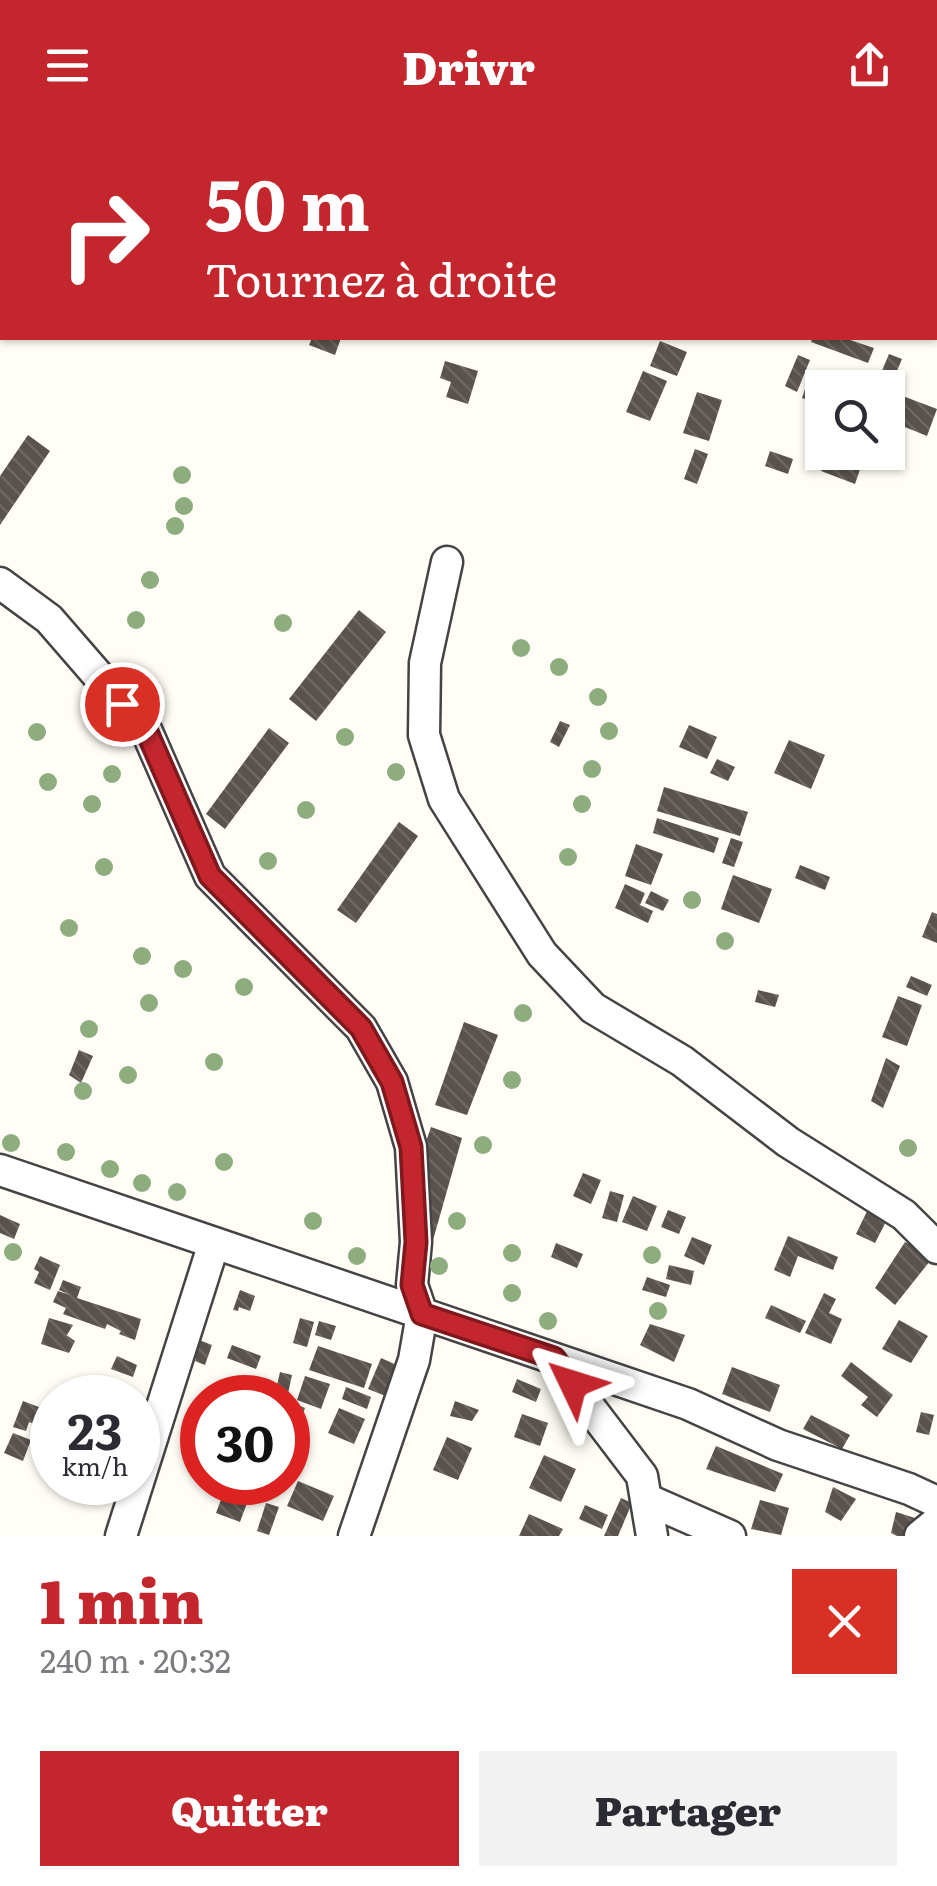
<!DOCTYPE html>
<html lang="fr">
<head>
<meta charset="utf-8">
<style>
  body { margin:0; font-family:Literata,serif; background:#f2f2f3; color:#2b2b33; height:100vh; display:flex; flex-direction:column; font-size:38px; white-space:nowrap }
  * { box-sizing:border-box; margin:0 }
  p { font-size:32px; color:#7c7c81 }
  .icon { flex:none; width:55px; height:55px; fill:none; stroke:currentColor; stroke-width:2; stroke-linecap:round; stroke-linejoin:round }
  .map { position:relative; height:1406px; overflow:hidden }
  .drawer { display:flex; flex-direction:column; background:#fff; flex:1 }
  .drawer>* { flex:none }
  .banner { position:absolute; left:0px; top:0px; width:938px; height:210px; box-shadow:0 2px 8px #0004; background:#c4262e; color:#fff; overflow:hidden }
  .fabs { position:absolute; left:805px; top:240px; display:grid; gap:20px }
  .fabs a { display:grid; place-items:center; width:100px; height:100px; border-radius:0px; background:#fff; box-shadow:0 2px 8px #0004; font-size:50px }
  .speed { position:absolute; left:30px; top:1245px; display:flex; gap:20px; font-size:50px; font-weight:700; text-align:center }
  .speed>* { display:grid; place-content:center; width:130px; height:130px; border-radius:50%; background:#fff; box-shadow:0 2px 8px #0004; line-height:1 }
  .speed small { font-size:25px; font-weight:400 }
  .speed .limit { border:15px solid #d22; background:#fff; color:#111 }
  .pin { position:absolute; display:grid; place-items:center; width:85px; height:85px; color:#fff; margin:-42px; border:5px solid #fff; border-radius:50%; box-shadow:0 2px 10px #0007 }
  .me { position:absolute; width:110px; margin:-55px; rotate:311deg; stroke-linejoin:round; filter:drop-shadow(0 0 8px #0008) }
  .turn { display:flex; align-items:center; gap:35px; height:210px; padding:0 40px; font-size:45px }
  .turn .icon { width:130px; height:130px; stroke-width:2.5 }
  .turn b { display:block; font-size:70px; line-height:85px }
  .round { display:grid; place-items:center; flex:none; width:105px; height:105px; border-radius:0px; background:#f2f2f3 }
  .head { display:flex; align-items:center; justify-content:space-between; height:170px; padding:0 40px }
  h1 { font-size:60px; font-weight:800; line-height:75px; color:#c4262e }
  .primary-button { display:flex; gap:20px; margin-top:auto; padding:20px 40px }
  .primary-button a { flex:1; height:115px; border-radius:0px; background:#c4262e; color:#fff; font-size:40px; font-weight:800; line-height:115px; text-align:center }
  .primary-button a+a { background:#f2f2f3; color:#2b2b33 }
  header { display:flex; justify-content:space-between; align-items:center; height:130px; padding:0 40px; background:#c4262e; color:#fff; font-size:45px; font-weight:800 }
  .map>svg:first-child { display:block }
</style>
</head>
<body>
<header><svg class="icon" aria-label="menu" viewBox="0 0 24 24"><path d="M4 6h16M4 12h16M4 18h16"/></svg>Drivr<svg class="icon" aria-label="share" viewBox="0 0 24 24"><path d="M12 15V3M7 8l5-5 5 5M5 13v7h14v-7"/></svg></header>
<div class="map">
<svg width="937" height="1406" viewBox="0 0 937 1406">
  <defs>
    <pattern id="building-back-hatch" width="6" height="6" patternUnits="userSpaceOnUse" patternTransform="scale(2.5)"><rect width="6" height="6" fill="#5a524d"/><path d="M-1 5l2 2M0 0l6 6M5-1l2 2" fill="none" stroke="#6d6662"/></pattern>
  </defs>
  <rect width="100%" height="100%" fill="#fffdf5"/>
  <path fill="url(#building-back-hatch)" d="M 312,208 L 341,208 L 335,225 L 309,215 Z
    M 812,208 L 844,208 L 874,218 L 868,233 L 811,212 Z
    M 660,211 L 687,222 L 677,246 L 650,236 Z
    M 889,224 L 902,229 L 891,255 L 878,250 Z
    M 798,225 L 810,230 L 797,262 L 785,256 Z
    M 445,231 L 478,241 L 468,274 L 446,267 L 451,252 L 440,248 Z
    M 643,241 L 667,251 L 650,291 L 626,282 Z
    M 808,250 L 822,255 L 822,275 L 802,268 Z
    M 697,262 L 722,270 L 709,311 L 683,303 Z
    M 900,265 L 937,279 L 927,306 L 890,291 Z
    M 28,305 L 50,321 L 0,395 L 0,346 Z
    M 695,319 L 708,324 L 697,354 L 684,349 Z
    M 770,321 L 793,329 L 788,344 L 765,336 Z
    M 828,322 L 866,322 L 855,354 L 821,341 Z
    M 359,480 L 386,502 L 316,591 L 289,569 Z
    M 560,591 L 570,595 L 559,617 L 550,612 Z
    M 689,595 L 717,607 L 707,629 L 679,617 Z
    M 269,598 L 289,613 L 225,699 L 206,684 Z
    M 789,610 L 825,625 L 811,659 L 774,643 Z
    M 717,629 L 735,637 L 728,651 L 710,643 Z
    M 664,657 L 748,682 L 740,706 L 657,681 Z
    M 657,688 L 719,708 L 714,723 L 653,703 Z
    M 399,692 L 418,706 L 356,793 L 337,780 Z
    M 731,708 L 743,712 L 734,737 L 722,733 Z
    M 636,714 L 663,724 L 651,755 L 625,746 Z
    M 800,735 L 830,747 L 825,760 L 795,748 Z
    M 733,745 L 772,759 L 759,793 L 721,779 Z
    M 625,754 L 645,763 L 640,775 L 653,781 L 648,793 L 615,778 Z
    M 651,761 L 669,770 L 663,781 L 645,773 Z
    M 932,782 L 937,784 L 937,813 L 922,807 Z
    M 911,846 L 932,855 L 927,866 L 906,857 Z
    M 758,860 L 779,865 L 775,877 L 755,872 Z
    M 898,866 L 922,875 L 907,916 L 882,907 Z
    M 464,892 L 498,905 L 467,985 L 435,975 Z
    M 79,920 L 93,926 L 81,953 L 69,945 Z
    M 886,928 L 900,936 L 883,978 L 871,971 Z
    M 431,997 L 462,1008 L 433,1110 L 398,1094 Z
    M 583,1043 L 601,1050 L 591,1074 L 573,1066 Z
    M 610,1061 L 624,1065 L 617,1092 L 602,1088 Z
    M 633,1066 L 657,1076 L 647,1101 L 622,1092 Z
    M 870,1075 L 890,1084 L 875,1113 L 856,1104 Z
    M 668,1080 L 686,1087 L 679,1104 L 661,1097 Z
    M 0,1085 L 20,1094 L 14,1109 L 0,1103 Z
    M 788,1106 L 838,1127 L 833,1140 L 798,1126 L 790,1147 L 774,1140 Z
    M 692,1107 L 712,1115 L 704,1135 L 684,1126 Z
    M 905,1112 L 934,1126 L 895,1175 L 875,1158 Z
    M 556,1113 L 583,1124 L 577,1138 L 551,1127 Z
    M 40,1126 L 60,1135 L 50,1160 L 34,1153 L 39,1142 L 34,1139 Z
    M 669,1135 L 694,1141 L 691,1155 L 666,1149 Z
    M 647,1147 L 670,1155 L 666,1167 L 642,1160 Z
    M 63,1150 L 81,1157 L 77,1168 L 141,1189 L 135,1210 L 119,1204 L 121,1201 L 107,1194 L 105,1199 L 63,1184 L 66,1178 L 53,1172 L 58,1161 L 70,1165 L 59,1160 Z
    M 240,1160 L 255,1166 L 250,1181 L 239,1177 L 238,1181 L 233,1180 Z
    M 824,1163 L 836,1169 L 829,1183 L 842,1189 L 831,1214 L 805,1203 Z
    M 771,1175 L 806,1191 L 800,1203 L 765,1188 Z
    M 49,1188 L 73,1195 L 67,1205 L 65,1204 L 75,1211 L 69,1223 L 41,1214 Z
    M 300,1188 L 314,1192 L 307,1217 L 293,1213 Z
    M 899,1190 L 928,1206 L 911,1233 L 882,1219 Z
    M 319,1191 L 336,1196 L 331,1210 L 315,1205 Z
    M 650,1194 L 685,1205 L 674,1232 L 640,1215 Z
    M 199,1210 L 212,1215 L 205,1235 L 195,1231 L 196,1228 L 189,1225 Z
    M 232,1215 L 261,1226 L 256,1239 L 227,1228 Z
    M 318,1216 L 372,1234 L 364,1258 L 309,1240 Z
    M 117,1226 L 137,1235 L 133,1247 L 111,1239 Z
    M 381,1228 L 406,1239 L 393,1269 L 368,1259 Z
    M 851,1232 L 893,1265 L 877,1287 L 861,1275 L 868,1267 L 841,1246 Z
    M 732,1237 L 780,1255 L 770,1282 L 722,1264 Z
    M 280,1242 L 292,1245 L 287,1268 L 274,1268 Z
    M 305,1246 L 330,1254 L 321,1279 L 297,1270 Z
    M 517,1249 L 541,1259 L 536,1272 L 512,1262 Z
    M 346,1257 L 371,1267 L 367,1279 L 342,1269 Z
    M 23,1271 L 52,1282 L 52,1301 L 29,1292 L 26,1301 L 13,1297 Z
    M 455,1271 L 479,1280 L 472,1291 L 450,1286 Z
    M 291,1272 L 305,1278 L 298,1295 L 288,1290 L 288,1281 Z
    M 339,1278 L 365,1289 L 354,1314 L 328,1303 Z
    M 921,1282 L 934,1285 L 929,1305 L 916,1302 Z
    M 522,1284 L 548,1293 L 540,1316 L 514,1307 Z
    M 811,1285 L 850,1305 L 842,1319 L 803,1299 Z
    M 13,1303 L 31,1310 L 23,1331 L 4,1323 Z
    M 447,1307 L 472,1318 L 458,1350 L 433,1340 Z
    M 716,1316 L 783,1344 L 775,1362 L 706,1339 Z
    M 544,1325 L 576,1339 L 561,1372 L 529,1358 Z
    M 298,1351 L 334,1366 L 323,1391 L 287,1376 Z
    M 226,1356 L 250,1365 L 240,1392 L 216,1383 Z
    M 833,1357 L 856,1369 L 841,1391 L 825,1382 Z
    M 621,1368 L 632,1373 L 618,1406 L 604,1406 Z
    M 760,1370 L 789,1378 L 781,1405 L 751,1399 Z
    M 266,1373 L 279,1377 L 269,1405 L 257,1401 Z
    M 585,1375 L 608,1385 L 602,1399 L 579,1389 Z
    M 896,1382 L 915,1388 L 912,1406 L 897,1406 L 891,1403 Z
    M 529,1384 L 563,1399 L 559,1406 L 519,1406 Z"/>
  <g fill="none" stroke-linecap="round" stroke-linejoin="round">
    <g stroke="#444" stroke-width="35">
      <path id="street" d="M 416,0 L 424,2 L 535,0
        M 600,0 L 602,2
        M 447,432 L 425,533 L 424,605 L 444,669 L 542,824 L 593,878 L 682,931 L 788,1012 L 904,1085 L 937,1118
        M 0,453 L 49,489 L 147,602 L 210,746 L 361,898 L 392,952 L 411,1017 L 416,1112 L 412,1155 L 422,1184 L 414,1230 L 354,1406
        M 0,1040 L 688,1274 L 778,1315 L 909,1359 L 937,1372
        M 553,1229 L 642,1346 L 652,1406
        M 646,1369 L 730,1406
        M 121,1406 L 214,1113
        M 920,1406 L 937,1392"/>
    </g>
    <use href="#street" stroke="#fff" stroke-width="30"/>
  </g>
  <g fill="#8dad7f">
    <circle cx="182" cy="345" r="9"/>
    <circle cx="184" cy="376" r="9"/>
    <circle cx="175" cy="396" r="9"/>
    <circle cx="150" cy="450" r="9"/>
    <circle cx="136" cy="490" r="9"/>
    <circle cx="283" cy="493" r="9"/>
    <circle cx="521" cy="518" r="9"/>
    <circle cx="559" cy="537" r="9"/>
    <circle cx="598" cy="567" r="9"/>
    <circle cx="609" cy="601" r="9"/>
    <circle cx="37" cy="602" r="9"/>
    <circle cx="345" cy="607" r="9"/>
    <circle cx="592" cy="639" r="9"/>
    <circle cx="396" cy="642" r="9"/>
    <circle cx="112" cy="644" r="9"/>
    <circle cx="48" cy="652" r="9"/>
    <circle cx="92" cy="674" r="9"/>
    <circle cx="582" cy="674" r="9"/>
    <circle cx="306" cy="680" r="9"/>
    <circle cx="568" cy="727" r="9"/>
    <circle cx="268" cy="731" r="9"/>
    <circle cx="104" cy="737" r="9"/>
    <circle cx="692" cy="770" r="9"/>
    <circle cx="69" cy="798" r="9"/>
    <circle cx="725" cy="811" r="9"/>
    <circle cx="142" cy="826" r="9"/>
    <circle cx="183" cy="839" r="9"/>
    <circle cx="244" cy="857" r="9"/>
    <circle cx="149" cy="873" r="9"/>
    <circle cx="523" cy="883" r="9"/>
    <circle cx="89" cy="899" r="9"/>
    <circle cx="214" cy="932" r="9"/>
    <circle cx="128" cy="945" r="9"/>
    <circle cx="512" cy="950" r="9"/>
    <circle cx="83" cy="961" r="9"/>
    <circle cx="11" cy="1013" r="9"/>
    <circle cx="483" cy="1015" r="9"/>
    <circle cx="908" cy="1018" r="9"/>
    <circle cx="66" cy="1022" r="9"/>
    <circle cx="224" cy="1032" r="9"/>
    <circle cx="110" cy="1039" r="9"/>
    <circle cx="142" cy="1053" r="9"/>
    <circle cx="177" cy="1062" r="9"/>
    <circle cx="313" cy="1091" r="9"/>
    <circle cx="457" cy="1091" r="9"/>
    <circle cx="13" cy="1122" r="9"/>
    <circle cx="512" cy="1123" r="9"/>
    <circle cx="652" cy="1125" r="9"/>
    <circle cx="357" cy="1126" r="9"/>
    <circle cx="439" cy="1136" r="9"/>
    <circle cx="512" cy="1163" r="9"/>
    <circle cx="658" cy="1181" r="9"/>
    <circle cx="548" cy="1191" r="9"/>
  </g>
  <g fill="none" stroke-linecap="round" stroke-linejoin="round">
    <g stroke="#7f191e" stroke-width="25">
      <path id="route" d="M 122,574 L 147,602 L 210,746 L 361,898 L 392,952 L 411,1017 L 416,1112 L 412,1155 L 422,1184 L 554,1228 L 573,1254"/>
    </g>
    <use href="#route" stroke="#c4262e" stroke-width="18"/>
  </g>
</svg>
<div class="fabs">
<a><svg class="icon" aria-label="search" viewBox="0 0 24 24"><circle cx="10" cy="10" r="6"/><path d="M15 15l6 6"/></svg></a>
</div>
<div class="speed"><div>23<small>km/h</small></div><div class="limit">30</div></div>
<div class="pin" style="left:122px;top:574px;background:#d93025"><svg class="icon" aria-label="arrive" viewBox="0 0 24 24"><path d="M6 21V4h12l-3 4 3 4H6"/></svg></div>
<svg class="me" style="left:573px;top:1254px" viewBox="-20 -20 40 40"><path d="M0-17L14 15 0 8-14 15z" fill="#c4262e" stroke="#fff" stroke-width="4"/></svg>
<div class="banner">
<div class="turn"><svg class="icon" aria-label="right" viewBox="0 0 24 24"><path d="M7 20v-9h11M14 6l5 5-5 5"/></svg><div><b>50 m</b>Tournez à droite</div></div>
</div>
</div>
<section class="drawer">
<div class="head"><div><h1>1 min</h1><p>240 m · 20:32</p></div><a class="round" style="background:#d93025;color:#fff"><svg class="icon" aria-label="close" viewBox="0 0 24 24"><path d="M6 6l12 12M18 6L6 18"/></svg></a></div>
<div class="primary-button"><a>Quitter</a><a>Partager</a></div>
</section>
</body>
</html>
